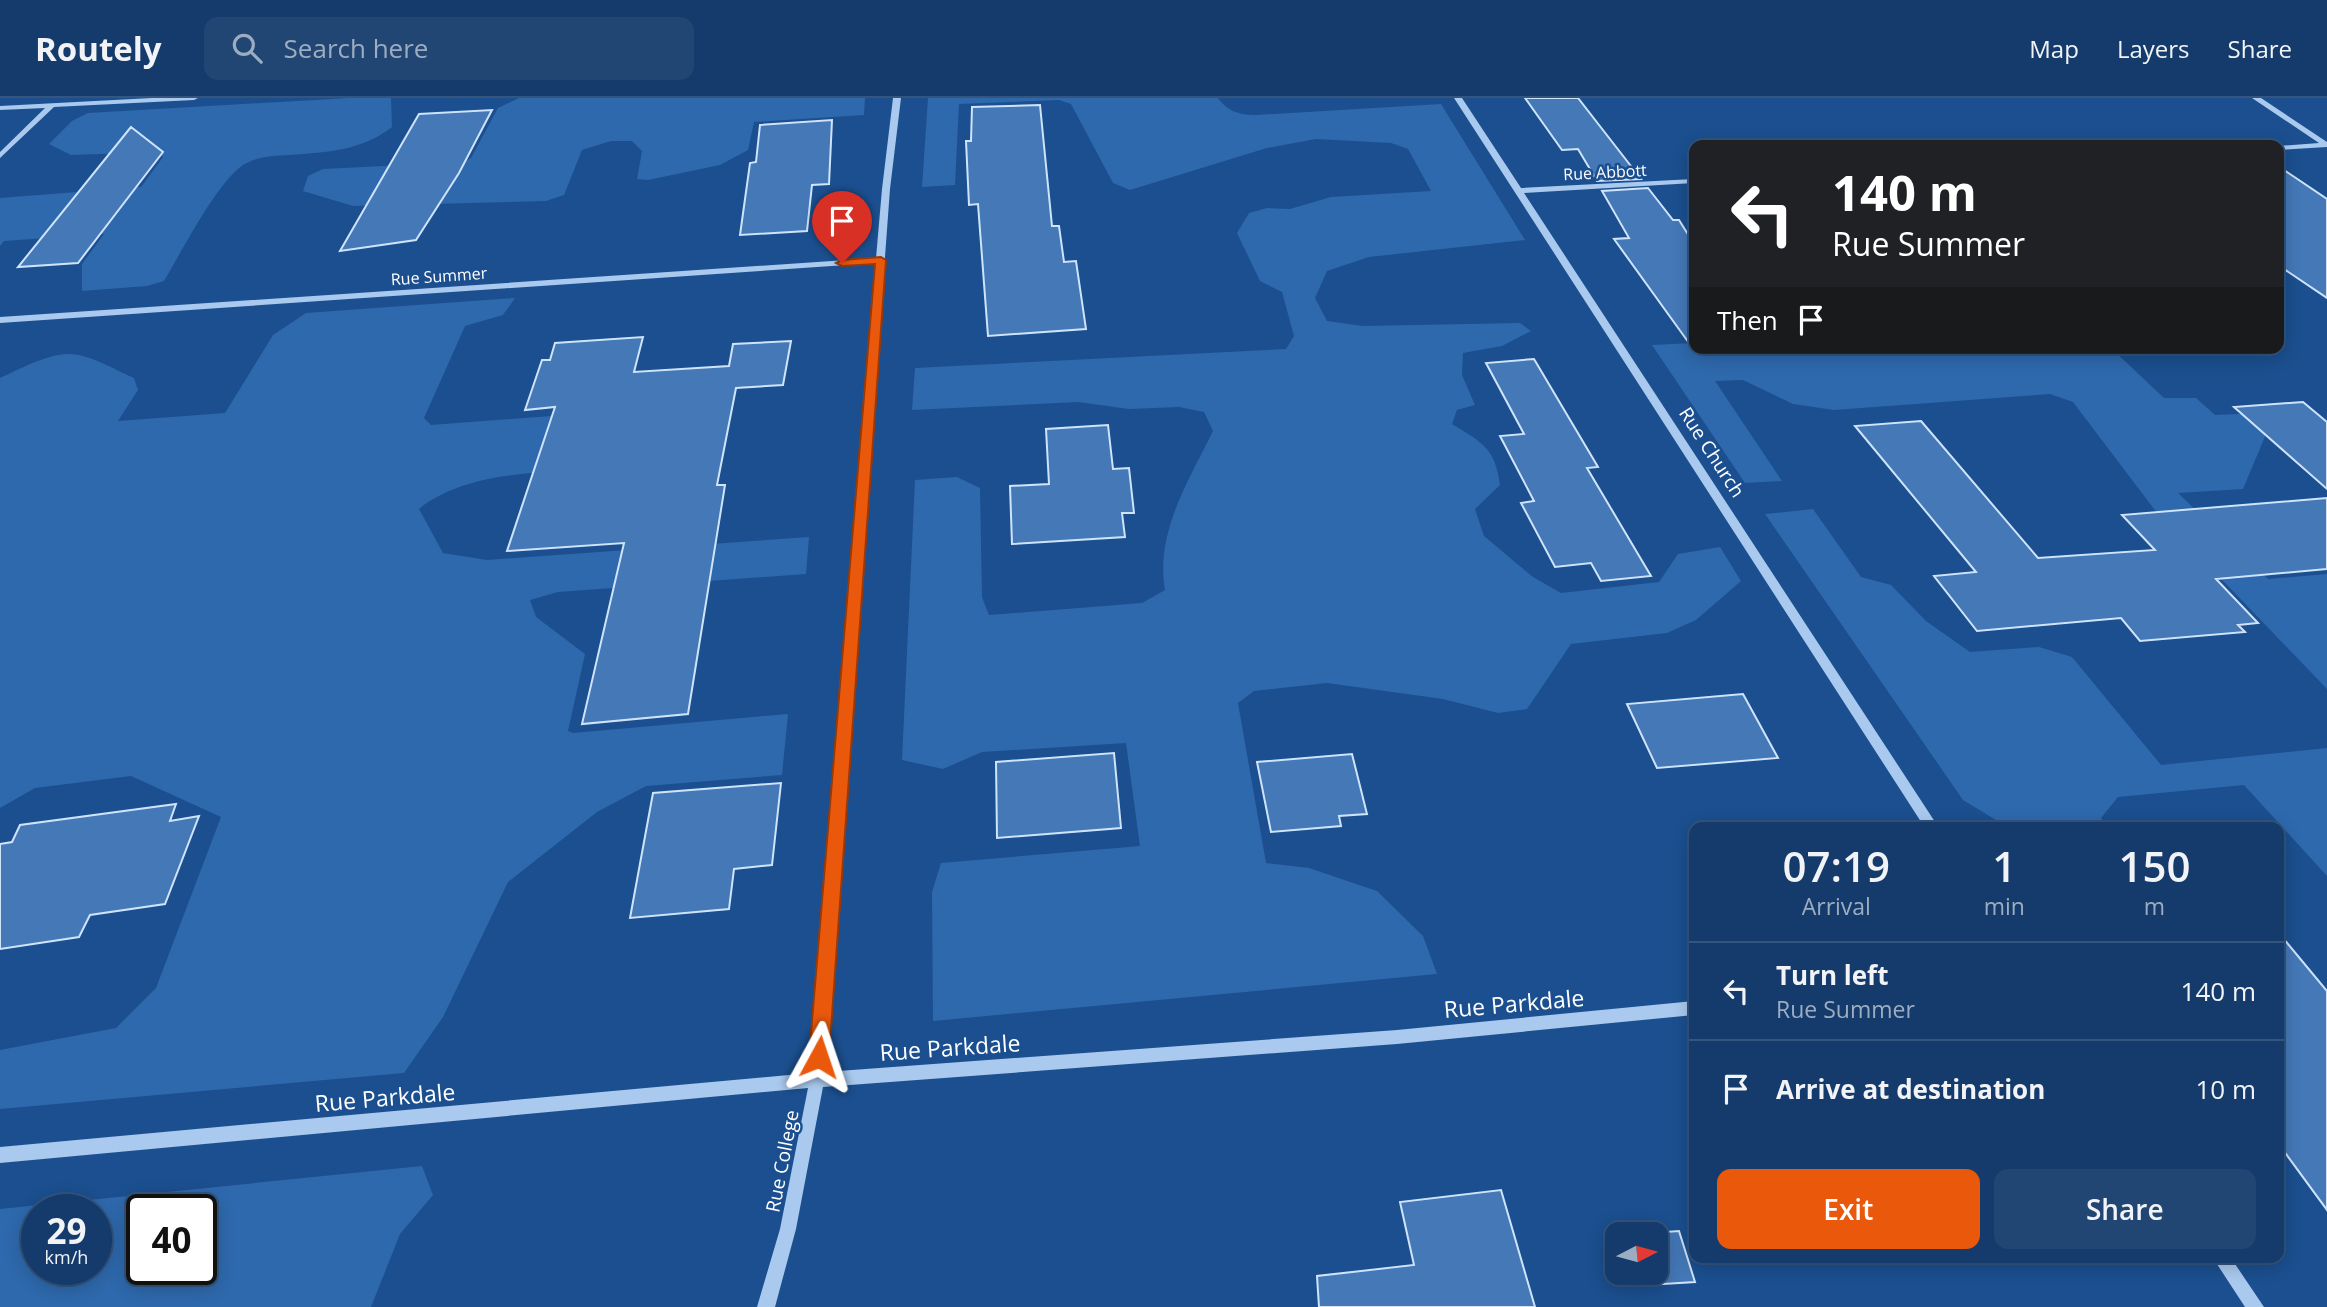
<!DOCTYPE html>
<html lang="en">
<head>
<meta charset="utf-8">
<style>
  body { margin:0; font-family:"Open Sans",sans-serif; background:#214673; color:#f1f3f6; height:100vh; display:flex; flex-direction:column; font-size:26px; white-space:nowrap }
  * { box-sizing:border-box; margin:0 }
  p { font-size:23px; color:#9dadc1 }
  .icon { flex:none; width:38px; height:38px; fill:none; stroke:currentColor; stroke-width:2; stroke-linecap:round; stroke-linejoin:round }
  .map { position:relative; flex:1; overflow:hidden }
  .sheet { position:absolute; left:1689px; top:724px; width:595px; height:441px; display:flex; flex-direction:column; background:#143b6b; border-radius:14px; box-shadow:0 4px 18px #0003,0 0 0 2px #33557e }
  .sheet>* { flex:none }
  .top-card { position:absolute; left:1689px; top:42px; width:595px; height:214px; border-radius:14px; box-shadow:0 4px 18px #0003,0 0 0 2px #33557e; background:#202124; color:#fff; overflow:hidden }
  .needle { width:46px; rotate:84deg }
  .fabs { position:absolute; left:1605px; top:1124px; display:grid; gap:14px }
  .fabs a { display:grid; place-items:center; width:63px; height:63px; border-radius:14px; background:#143b6b; box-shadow:0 4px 18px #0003,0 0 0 2px #33557e; font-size:35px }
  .speed { position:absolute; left:21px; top:1096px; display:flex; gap:14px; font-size:35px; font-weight:700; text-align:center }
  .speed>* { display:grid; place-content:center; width:91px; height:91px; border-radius:50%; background:#143b6b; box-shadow:0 4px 18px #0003,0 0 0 2px #33557e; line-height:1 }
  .speed small { font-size:18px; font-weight:400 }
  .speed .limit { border:4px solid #111; border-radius:10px; background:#fff; color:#111 }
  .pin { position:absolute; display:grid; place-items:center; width:60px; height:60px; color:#fff; margin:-72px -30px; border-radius:50% 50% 50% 0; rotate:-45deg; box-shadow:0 0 7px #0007 }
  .pin .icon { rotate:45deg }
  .me { position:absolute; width:77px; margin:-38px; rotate:5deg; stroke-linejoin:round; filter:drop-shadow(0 0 5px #0008) }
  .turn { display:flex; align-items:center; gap:24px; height:147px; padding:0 28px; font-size:32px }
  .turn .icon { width:91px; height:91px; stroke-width:2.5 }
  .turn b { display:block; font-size:49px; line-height:60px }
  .then { display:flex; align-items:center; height:66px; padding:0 28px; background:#0003; gap:14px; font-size:26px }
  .eta { display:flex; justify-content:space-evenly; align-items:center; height:119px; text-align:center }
  .eta b { font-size:42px; font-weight:600; line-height:49px }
  .primary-button { display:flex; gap:14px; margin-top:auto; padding:14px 28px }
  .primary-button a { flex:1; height:80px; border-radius:14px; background:#ea580c; color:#fff; font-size:28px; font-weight:600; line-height:80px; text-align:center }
  .primary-button a+a { background:#214673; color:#f1f3f6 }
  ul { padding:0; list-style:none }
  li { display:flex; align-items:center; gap:21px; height:98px; padding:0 28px; border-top:2px solid #33557e }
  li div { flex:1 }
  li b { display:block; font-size:26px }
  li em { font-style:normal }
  header { display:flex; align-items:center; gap:42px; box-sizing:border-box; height:98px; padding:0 35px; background:#143b6b; border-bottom:2px solid #33557e }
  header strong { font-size:33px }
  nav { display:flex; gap:38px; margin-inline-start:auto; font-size:24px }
  .search { width:490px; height:63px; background:#214673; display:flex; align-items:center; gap:18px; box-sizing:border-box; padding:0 24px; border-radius:14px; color:#9dadc1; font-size:26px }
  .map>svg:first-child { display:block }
</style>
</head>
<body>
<header>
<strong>Routely</strong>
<div class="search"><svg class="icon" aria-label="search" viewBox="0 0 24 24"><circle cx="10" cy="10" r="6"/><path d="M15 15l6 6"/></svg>Search here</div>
<nav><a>Map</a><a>Layers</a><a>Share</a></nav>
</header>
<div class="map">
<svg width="2327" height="1209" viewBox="0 0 2327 1209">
  <rect width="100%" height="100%" fill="#1b4f8f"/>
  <path fill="#2e69ad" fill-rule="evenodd" d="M 349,0 L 391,0 L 392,29 C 361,53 328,54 290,57 C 273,58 258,58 243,67 C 216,86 182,153 164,183 L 147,188 L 82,193 L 82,166 L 104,136 L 4,143 L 0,148 L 0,100 L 141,89 L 163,59 L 157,54 L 71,57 L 49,46 L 72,23 L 88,15 Z
    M 519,0 L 865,0 L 864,17 L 754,24 L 748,52 L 720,67 L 648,82 L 637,81 L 642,53 L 632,43 L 611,43 L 582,52 L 564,97 L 546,103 L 353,108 L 303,93 L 308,78 L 323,71 L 463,64 L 471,60 L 498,10 Z
    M 928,0 L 1218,0 C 1228,14 1240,17 1257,17 L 1441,6 L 1525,142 L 1369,159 L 1327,173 L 1315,200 L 1327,223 L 1363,228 L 1520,225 L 1531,233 L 1502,248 L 1463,255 L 1462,277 L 1475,307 L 1457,312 L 1452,326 C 1483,345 1495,350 1500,387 L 1475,411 L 1484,438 L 1533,479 L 1561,495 L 1659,484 L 1678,456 L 1720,449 L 1741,483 L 1696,522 L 1667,535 L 1571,546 L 1527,611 L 1498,615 L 1443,601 L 1327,585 L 1254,593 L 1238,605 L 1266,765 L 1309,770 L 1377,793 L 1423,838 L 1437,876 L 933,923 L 932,794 L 941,765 L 1140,748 L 1126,645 L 982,654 L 943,671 L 902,662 L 915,382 L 957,379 L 980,390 L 982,499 L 989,517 L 1142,505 L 1165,492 C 1155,435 1188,384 1213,333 L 1204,314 L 1179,309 L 1129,311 L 1078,304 L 912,312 L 915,270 L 1286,251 L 1294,238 L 1282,194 L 1260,183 L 1237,135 L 1249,115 L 1267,110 L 1290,111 L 1331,99 L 1431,93 L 1408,51 L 1391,45 L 1316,41 L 1267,50 L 1130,92 L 1113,85 L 1071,6 L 1059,2 L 959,6 L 955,87 L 922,89 Z
    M 515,200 L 503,217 L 465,228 L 424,320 L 431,327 L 644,311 L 628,370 C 563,374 471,369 419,411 L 443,455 L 487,462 L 809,439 L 806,476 L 558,494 L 530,502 L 536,519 L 585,556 L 568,633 L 573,635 L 788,616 L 782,677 L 646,688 L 597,714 L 508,784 L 443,919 L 404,975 L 0,1011 L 0,952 L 116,930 L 156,890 L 221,719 L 131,678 L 35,690 L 0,710 L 0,280 C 20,271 45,257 67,256 C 88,255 115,272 134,280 L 138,292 L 118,323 L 225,315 L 273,237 L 306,215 Z
    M 1694,245 L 1694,250 L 2111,250 L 2164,300 L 2196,300 L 2215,317 L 2260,315 L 2269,329 L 2243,391 L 2178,395 L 2268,481 L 2327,476 L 2327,591 L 2154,411 L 2073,304 L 2050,296 L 1834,312 L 1793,306 L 1743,282 L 1715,283 L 1782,383 L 1745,385 L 1652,247 Z
    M 1813,411 L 1861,479 L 1891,487 L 1926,523 L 1970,554 L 2039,549 L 2072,559 L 2161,667 L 2327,650 L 2327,778 L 2244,687 L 2118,699 L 2101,720 L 2108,730 L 2009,730 L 1963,702 L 1765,416 Z
    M 422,1068 L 433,1097 L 400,1136 L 371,1209 L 0,1209 L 0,1111 ZM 37,1111 L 96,1111 L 96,1171 L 37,1171 ZM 201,1111 L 201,1171 L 142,1171 L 142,1111 Z"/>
  <path fill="#4478b7" stroke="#cfe3fa" stroke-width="2" d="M 1525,0 L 1578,0 L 1641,81 L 1597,83 L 1578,51 L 1562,52 Z
    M 1040,7 L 1052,128 L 1059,128 L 1064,164 L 1076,163 L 1086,231 L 988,238 L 978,106 L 969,107 L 966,43 L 971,43 L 972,9 Z
    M 492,12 L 459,75 L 416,142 L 340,153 L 419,16 Z
    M 832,22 L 829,86 L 812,87 L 807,133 L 740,137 L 750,65 L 756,64 L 760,27 Z
    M 131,29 L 163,54 L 78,165 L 18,169 Z
    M 2278,68 L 2327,101 L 2327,200 L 2278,167 Z
    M 1648,90 L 1673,122 L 1679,122 L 1694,146 L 1694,252 L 1614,141 L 1629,140 L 1602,93 Z
    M 643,239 L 634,274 L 729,268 L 733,246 L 791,243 L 783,287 L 736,290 L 717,387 L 725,387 L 688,616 L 582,626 L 624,445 L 507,453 L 555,309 L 525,312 L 542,262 L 550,262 L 555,245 Z
    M 1534,261 L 1598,369 L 1587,370 L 1651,478 L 1601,483 L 1591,465 L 1555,469 L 1521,405 L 1534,403 L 1500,338 L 1524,336 L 1486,265 Z
    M 2303,304 L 2327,324 L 2327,391 L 2234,309 Z
    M 1921,323 L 2038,460 L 2155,452 L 2122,417 L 2327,400 L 2327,471 L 2216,481 L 2258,525 L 2238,527 L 2245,534 L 2140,543 L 2121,520 L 1977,533 L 1934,478 L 1976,474 L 1855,328 Z
    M 1108,327 L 1113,371 L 1129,370 L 1134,415 L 1122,415 L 1125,439 L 1012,446 L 1010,388 L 1049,386 L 1046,331 Z
    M 1743,596 L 1778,660 L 1657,670 L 1627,606 Z
    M 1114,655 L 1121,730 L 997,740 L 996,664 Z
    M 1352,656 L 1367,716 L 1339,718 L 1341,728 L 1271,734 L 1257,664 Z
    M 781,685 L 772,767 L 734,771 L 729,811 L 630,820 L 653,695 Z
    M 176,706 L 170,723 L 199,718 L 165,806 L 90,817 L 79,839 L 0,851 L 0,746 L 12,744 L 20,727 Z
    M 2278,834 L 2327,893 L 2327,1112 L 2278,1045 Z
    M 1501,1092 L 1535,1209 L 1319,1209 L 1317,1178 L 1414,1167 L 1400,1104 Z
    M 1679,1133 L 1695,1184 L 1647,1187 L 1643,1174 L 1656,1174 L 1656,1136 L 1637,1136 Z"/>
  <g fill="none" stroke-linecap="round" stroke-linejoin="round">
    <path fill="#a9c9ee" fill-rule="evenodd" d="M 152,0 L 198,0 L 194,2 L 54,9 L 0,60 L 0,54 L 45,10 L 0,12 L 0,8 Z
      M 893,0 L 901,0 L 890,91 L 825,974 L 1397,932 L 1694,903 L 1694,917 L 1397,946 L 823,989 L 796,1131 L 775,1209 L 757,1209 L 780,1131 L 808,990 L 0,1065 L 0,1049 L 810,975 L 876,165 L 0,225 L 0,219 L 876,160 L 882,91 Z
      M 1454,0 L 1462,0 L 1521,90 L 1694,81 L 1694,85 L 1524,95 L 1939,730 L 1925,730 Z
      M 2252,0 L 2261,0 L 2327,44 L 2327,49 L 2278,52 L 2278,48 L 2319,45 Z
      M 2213,1160 L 2231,1160 L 2264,1209 L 2245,1209 Z"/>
  </g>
  <path fill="#ea580c" stroke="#983908" stroke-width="2" d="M 881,159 L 886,162 L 829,959 L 826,966 L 819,969 L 812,966 L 809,959 L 875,166 L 842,168 L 836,165 L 842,162 Z"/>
  <g text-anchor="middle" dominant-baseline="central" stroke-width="5" stroke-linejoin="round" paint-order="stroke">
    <g font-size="16" fill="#fff" stroke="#1b4f8f">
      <text transform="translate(1605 74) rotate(-3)">Rue Abbott</text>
      <text transform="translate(439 178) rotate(-4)">Rue Summer</text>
    </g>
    <g font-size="19" fill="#fff" stroke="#1b4f8f">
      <text transform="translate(1712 354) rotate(57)">Rue Church</text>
      <text transform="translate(782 1063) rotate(-79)">Rue College</text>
    </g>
    <g font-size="23" fill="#fff" stroke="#1b4f8f">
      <text transform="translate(1514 905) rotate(-5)">Rue Parkdale</text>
      <text transform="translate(950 949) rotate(-4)">Rue Parkdale</text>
      <text transform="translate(385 999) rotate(-5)">Rue Parkdale</text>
    </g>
  </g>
</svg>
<div class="fabs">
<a><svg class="needle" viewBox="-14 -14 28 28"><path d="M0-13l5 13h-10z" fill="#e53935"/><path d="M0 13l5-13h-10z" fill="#9dadc1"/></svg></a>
</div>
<div class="speed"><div>29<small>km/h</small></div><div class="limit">40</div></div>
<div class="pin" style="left:842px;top:165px;background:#d93025"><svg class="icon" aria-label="arrive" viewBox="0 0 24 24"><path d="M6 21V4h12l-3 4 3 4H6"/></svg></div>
<svg class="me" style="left:819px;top:959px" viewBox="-20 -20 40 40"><path d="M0-17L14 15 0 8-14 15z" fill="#ea580c" stroke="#fff" stroke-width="4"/></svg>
<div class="top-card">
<div class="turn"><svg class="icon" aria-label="left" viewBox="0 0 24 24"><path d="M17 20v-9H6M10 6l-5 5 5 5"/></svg><div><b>140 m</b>Rue Summer</div></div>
<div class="then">Then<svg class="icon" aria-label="arrive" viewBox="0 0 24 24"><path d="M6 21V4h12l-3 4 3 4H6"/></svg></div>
</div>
<section class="sheet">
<div class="eta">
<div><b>07:19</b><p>Arrival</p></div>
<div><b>1</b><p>min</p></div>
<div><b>150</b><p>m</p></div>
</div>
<ul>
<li><svg class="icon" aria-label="left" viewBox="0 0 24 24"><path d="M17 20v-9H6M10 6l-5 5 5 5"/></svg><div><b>Turn left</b><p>Rue Summer</p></div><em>140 m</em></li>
<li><svg class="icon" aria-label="arrive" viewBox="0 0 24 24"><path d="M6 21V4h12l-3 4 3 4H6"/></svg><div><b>Arrive at destination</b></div><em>10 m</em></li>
</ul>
<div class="primary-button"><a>Exit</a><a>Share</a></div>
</section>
</div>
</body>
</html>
